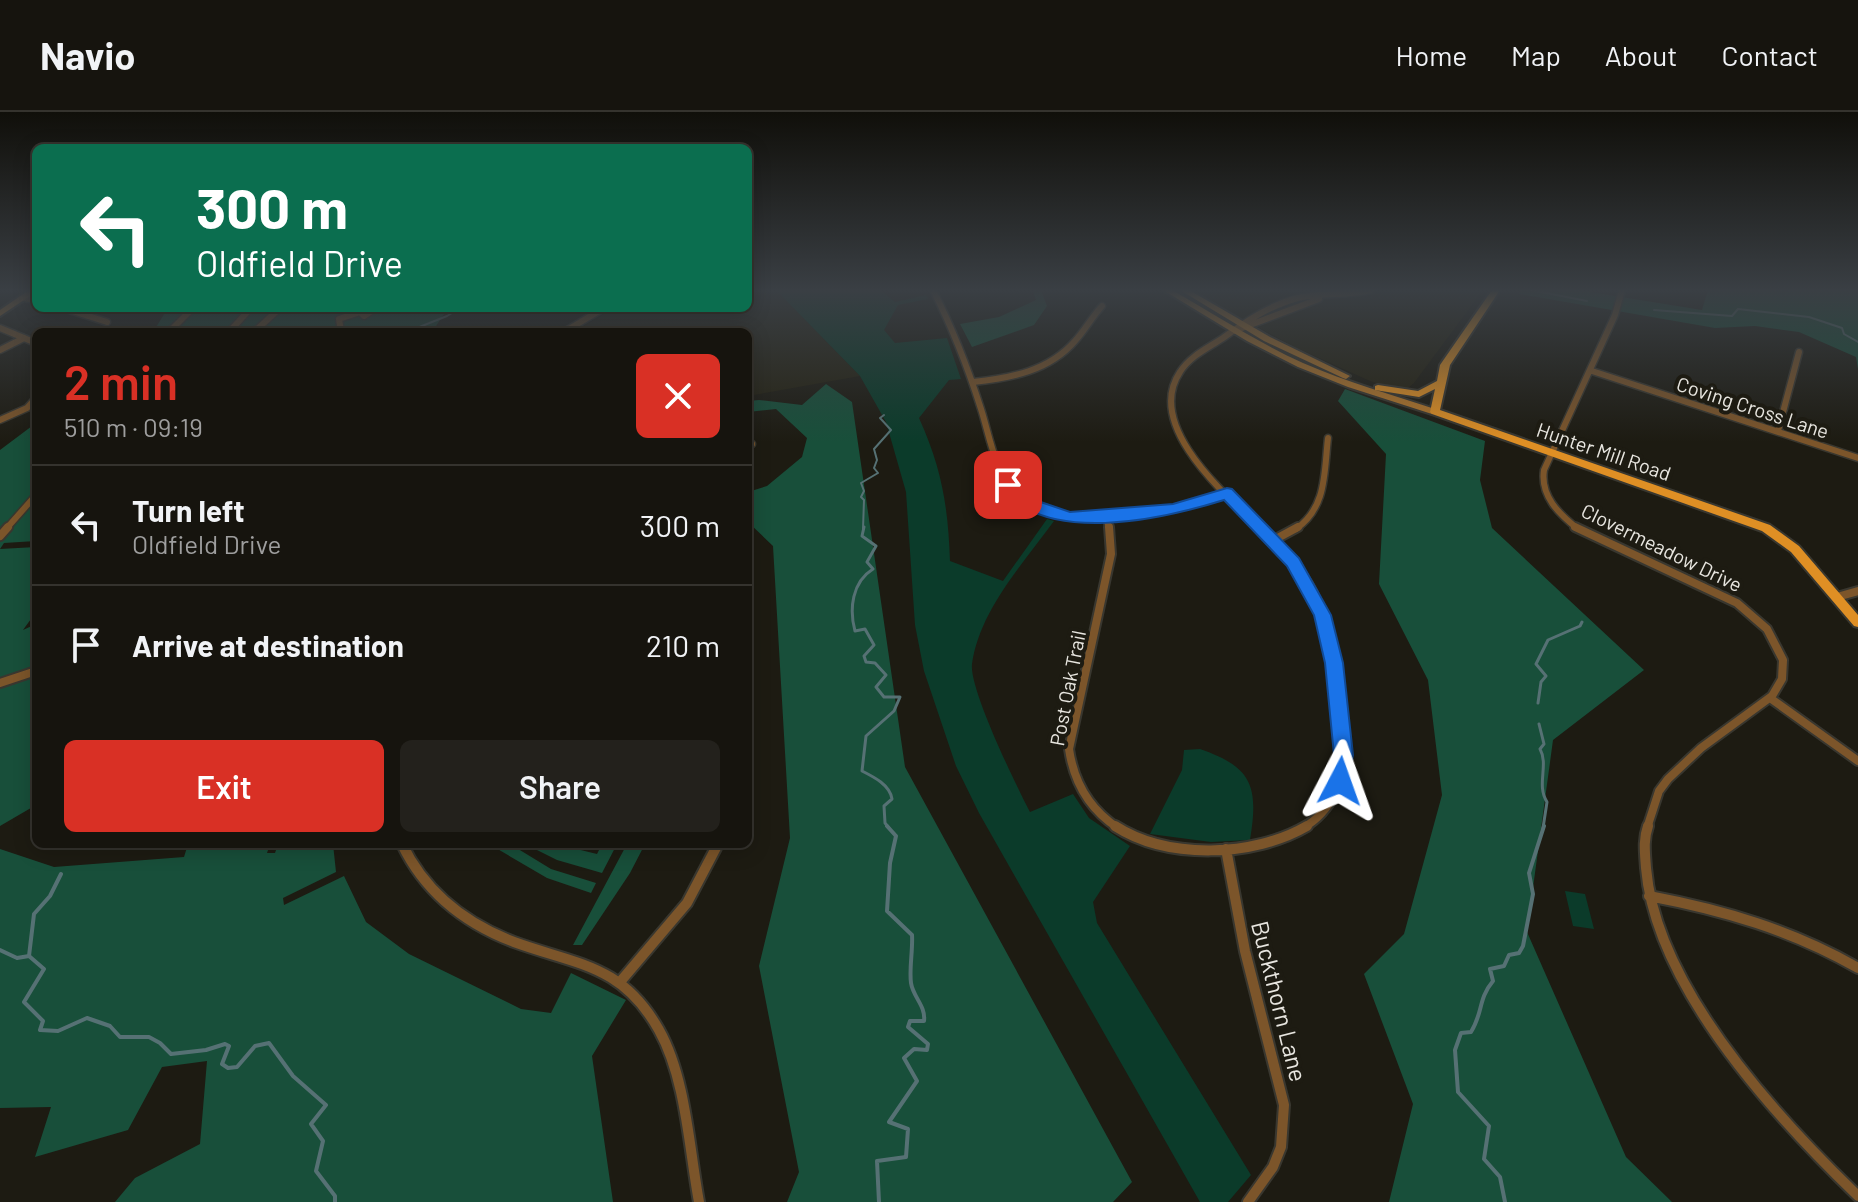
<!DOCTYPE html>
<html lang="en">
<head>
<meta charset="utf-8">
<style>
  body { margin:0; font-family:Barlow,sans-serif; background:#23211c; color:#f1f3f6; height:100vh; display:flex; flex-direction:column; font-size:30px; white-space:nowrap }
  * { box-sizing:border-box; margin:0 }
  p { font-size:26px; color:#9e9e9e }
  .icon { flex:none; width:44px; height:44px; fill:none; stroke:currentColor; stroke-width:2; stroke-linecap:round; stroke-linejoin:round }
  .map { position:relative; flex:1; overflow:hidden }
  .side { position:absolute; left:32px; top:216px; width:720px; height:520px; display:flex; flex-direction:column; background:#16140e; border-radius:12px; box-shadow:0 4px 20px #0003,0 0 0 2px #35332e }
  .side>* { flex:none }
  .top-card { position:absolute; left:32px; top:32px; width:720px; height:168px; border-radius:12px; box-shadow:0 4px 20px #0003,0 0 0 2px #35332e; background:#0b6e4f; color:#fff; overflow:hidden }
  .pin { position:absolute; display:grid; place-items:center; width:68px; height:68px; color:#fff; margin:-34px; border-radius:16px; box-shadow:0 4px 12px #0006 }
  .me { position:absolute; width:88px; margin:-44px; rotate:4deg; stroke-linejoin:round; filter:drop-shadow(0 0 6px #0008) }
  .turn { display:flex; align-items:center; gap:28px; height:168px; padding:0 32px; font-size:36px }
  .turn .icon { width:104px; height:104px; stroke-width:2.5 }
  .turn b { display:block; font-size:56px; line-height:68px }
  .round { display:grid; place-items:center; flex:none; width:84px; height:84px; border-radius:12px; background:#23211c }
  .overview { display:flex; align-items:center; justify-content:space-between; height:136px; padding:0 32px }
  h1 { font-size:48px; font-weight:600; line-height:60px; color:#d93025 }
  .cta { display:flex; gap:16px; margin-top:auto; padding:16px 32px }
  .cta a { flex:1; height:92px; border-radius:12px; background:#d93025; color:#fff; font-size:32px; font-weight:600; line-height:92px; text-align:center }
  .cta a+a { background:#23211c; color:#f1f3f6 }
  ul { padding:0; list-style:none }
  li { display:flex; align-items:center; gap:24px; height:120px; padding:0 32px; border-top:2px solid #35332e }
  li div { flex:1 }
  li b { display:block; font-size:30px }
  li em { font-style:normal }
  header { display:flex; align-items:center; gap:48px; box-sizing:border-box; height:112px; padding:0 40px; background:#16140e; border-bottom:2px solid #35332e }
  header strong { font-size:38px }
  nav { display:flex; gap:44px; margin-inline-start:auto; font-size:28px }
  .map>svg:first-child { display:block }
</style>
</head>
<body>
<header>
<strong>Navio</strong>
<nav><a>Home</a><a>Map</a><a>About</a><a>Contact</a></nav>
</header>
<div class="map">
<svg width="1858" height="1090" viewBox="0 0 1858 1090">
  <rect width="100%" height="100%" fill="#1d1b12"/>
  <path fill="#252212" d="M 748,178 L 776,178 L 860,264 L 748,284 L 748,220 L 574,220 L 614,196 L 748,196 Z
    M 1187,178 L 1483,178 L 1414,271 L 1403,280 L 1370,269 L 1297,236 Z"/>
  <path fill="#0b3b2a" d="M 776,178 L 880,178 L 895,190 L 926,183 L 928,187 L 898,193 L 884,218 L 895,231 L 947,226 L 961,267 L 949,268 L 919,306 C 942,357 948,394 950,449 L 1003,469 L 1047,407 L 1054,409 C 1023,452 980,497 972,552 C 969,577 1016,673 1030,700 L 1073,682 L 1089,706 L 1130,734 L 1093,790 L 1097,811 L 1251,1063 L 1228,1090 L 1200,1090 L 979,701 L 956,654 L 924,559 L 915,513 L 906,380 L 886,310 L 860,264 Z
    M 1200,637 C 1252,655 1259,674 1250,728 L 1211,730 L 1150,722 L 1182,658 L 1184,638 Z
    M 1565,779 L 1585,782 L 1594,817 L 1573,814 Z"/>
  <path fill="#184f3a" d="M 1033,178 L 1041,178 L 1047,194 L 1034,213 L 972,235 L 960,212 L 999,205 L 1036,188 Z
    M 1521,178 L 1578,178 L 1702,198 L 1708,178 L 1858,178 L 1858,257 L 1856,245 L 1799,220 L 1755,214 L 1715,216 L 1519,182 Z
    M 168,196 L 448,196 L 432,220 L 153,220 Z
    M 826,272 L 852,290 L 905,655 L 1132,1070 L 1113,1090 L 787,1090 L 799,1060 L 759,854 L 790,726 L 773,434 L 748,410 L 748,380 L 767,374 L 802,345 L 807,326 L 776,297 L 748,300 L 748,289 L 759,288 L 802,293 Z
    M 1345,277 L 1485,329 L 1480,368 L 1492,416 L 1644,558 L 1553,628 L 1527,820 L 1626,1045 L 1672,1090 L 1389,1090 L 1413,992 L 1364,862 L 1404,822 L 1442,683 L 1428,568 L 1379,472 L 1386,342 L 1338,289 Z
    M 36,311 L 36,429 L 4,431 L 0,437 L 36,435 L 36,500 L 23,518 L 36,512 L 36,693 L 0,714 L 0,338 Z
    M 188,732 L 270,732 L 267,741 L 275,741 L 278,732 L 333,732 L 336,760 L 283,786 L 284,793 L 344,764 L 366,810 L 409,842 L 521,897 L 551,901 L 571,861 L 626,888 L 592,944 L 613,1090 L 115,1090 L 135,1066 L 200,1032 L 207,949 L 162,955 L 128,1018 L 35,1045 L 51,995 L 0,996 L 0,737 L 54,755 L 184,745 Z
    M 489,732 L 510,732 L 551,757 L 596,771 L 591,781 L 547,766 Z
    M 525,732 L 556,732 L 597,742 L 602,732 L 617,732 L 602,761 L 557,748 Z
    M 627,732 L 645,732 L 630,761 L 582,833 L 573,833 Z"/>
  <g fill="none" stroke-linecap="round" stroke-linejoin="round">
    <path stroke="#567174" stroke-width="2" d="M 1531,178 L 1587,189
      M 1654,198 L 1732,204 L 1738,197 L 1809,205 L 1842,216 L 1844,222 L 1858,230
      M 407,220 L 447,204 L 452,201 L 450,196
      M 863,417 L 864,388 L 861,385 L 864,379 L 861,371 L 878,361 L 874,356 L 877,348 L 874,337 L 891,318 L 880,306 L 884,303"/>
    <path stroke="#567174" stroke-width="3" d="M 864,415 L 862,424 L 876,434 L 867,450 L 873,457 C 852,470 849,497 855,519 L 865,517 L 874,533 L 864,544 L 866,550 L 875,551 L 886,563 L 876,575 L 884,585 L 900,585 L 894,599 L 866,624 L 862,659 C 874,665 890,673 892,687 L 884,694 L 885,711 L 889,716
      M 1538,591 L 1541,570 L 1546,564 L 1536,552 L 1548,528 L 1580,514 L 1582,510
      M 1539,612 L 1544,632 L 1540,637 C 1549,653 1536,673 1547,690 L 1543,716"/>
    <path stroke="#567174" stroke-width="4" d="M 0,838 L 17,846 L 29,844 L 44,857 L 24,890 L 43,909 L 40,918 L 58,919 L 87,906 L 110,914 L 120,925 L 149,925 L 160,931 L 171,942 L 206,938 L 225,932 L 229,934 L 222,952 L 228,956 L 237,955 L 255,934 L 269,931 L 293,964 L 326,993 L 311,1012 L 323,1029 L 316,1059 L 335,1084 L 335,1090
      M 29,844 L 34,802 L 50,784 L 61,762
      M 879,1090 L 877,1049 L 906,1045 L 908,1017 L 889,1010 L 917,969 L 904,946 L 914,937 L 927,938 L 928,932 L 908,915 L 910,909 L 924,909 C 926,894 913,885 911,871 C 909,857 913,838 912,823 L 887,799 L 890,751 L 896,724 L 887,714
      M 1505,1090 L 1500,1065 L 1484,1047 L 1489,1014 L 1458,980 L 1455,938 L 1461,921 L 1471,920 C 1483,901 1478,887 1493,869 L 1490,857 L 1504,854 L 1509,843 L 1519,841 L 1523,834 L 1533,782 L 1529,761 L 1544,714"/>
    <g stroke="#39372f" stroke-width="9">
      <path id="minor-far2" d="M 933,178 C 954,219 967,253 981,297 C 988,319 993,347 1004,367 C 1041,434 1170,400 1227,381
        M 24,186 L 36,188
        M 63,196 L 107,210
        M 0,216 L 36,231
        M 1234,219 L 1319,187
        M 169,220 L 193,196
        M 229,220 L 251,196
        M 254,220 L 279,197
        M 341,220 L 339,207 L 360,200 L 364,204 L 376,196
        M 564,220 L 604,196
        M 0,238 L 24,226
        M 1592,259 L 1858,346
        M 973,270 C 1011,266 1049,259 1075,229 C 1085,218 1092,205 1102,194
        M 0,308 L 27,296 L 36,286
        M 1778,319 L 1799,240
        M 748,332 L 752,332
        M 1105,405 L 1110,417
        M 6,417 L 36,383
        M 1261,417 C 1226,383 1144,314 1180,260 C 1190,244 1208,236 1223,226 C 1245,210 1270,193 1298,186 C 1322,180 1347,184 1371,178
        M 1296,417 C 1327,395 1324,361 1328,326
        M 1578,417 C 1559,402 1540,384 1544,358 L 1615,203 L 1622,178"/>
    </g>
    <g stroke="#39372f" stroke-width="12">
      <path id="minor-far1" d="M 1109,415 L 1111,442 L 1069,637 C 1074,671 1089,697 1118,716
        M 1259,415 C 1279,435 1300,455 1313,481 C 1333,523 1354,636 1336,680 C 1329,694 1317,708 1303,716
        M 1575,415 L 1737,491 L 1767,517 L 1783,548 L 1782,567 L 1772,584 L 1701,636 L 1668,667 L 1659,679 L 1647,716
        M 0,424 L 8,415
        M 1274,428 L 1298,415
        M 1837,485 L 1858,479
        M 0,571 L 36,559
        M 1770,586 L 1858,649"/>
    </g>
    <g stroke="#39372f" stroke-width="14">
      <path id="minor" d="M 1115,714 C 1168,748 1254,745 1307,714
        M 1648,714 C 1643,728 1645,741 1646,756 C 1656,875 1775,1004 1858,1084
        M 402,732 C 425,780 464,811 514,830 C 577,853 622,852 659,918 C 686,966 689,1036 699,1090
        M 1226,737 L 1245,839 L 1284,993 L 1281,1035 L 1273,1055 L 1248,1090
        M 1649,784 C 1723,798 1792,818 1858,856
        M 620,870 L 687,791 L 718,732"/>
    </g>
    <g stroke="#39372f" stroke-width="4">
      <path id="secondary" d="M 29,178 L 36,178 L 36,180 L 0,204 L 0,198 Z
        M 1163,178 L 1172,178 C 1215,203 1257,230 1303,251 C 1346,270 1393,283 1438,298 L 1439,300 L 1438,302 L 1432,302 L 1348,275 L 1298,255 L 1247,229 Z
        M 1180,178 L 1189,178 L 1270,225 L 1350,264 L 1346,267 L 1343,266 L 1264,229 Z"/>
    </g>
    <g stroke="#39372f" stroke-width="4">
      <path id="primary" d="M 1492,178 L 1500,178 L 1450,253 L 1440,298 L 1770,413 L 1799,434 L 1858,503 L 1858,515 L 1854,514 L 1791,440 L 1762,419 L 1432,302 L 1430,300 L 1435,277 L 1419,285 L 1375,278 L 1375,274 L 1378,273 L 1418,279 L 1437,269 L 1440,253 Z"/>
    </g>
    <use href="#minor-far2" stroke="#7c552a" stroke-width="6"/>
    <use href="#minor-far1" stroke="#7c552a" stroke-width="8"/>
    <use href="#minor" stroke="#7c552a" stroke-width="10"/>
    <use href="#secondary" fill="#b3762a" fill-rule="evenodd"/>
    <use href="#primary" fill="#df8f24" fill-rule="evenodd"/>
  </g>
  <linearGradient id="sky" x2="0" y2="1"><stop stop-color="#100f0a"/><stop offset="0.54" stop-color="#3a3f44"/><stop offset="1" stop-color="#3a3f44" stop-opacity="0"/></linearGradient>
  <rect width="1858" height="330" fill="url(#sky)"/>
  <path fill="#1a73e8" stroke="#114b97" stroke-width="2" d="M 1008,368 L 1032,387 L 1070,400 L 1173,392 L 1227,376 L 1232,377 L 1299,446 L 1331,503 L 1343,551 L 1353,643 L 1347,675 L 1340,678 L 1333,675 L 1330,669 L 1334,643 L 1325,551 L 1314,503 L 1287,454 L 1224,388 C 1163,407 1043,435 1000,373 Z"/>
  <g text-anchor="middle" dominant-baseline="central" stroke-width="8" stroke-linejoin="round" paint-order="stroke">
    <g font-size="20" fill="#e8e6e0" stroke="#1d1b12">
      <text transform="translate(1753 295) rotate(18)">Coving Cross Lane</text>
      <text transform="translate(1604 339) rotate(19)">Hunter Mill Road</text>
      <text transform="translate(1662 435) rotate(26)">Clovermeadow Drive</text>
      <text transform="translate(1067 576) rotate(-79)">Post Oak Trail</text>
    </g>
    <g font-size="24" fill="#e8e6e0" stroke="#1d1b12">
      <text transform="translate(1280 889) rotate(76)">Buckthorn Lane</text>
    </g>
  </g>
</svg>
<div class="pin" style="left:1008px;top:373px;background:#d93025"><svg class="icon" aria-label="arrive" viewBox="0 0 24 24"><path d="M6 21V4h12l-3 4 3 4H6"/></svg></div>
<svg class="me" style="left:1340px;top:669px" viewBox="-20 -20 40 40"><path d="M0-17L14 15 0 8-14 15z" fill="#1a73e8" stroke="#fff" stroke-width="4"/></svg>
<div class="top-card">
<div class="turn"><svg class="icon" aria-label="left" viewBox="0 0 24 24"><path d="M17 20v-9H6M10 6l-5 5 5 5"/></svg><div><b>300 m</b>Oldfield Drive</div></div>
</div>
<section class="side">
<div class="overview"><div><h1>2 min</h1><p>510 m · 09:19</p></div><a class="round" style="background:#d93025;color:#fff"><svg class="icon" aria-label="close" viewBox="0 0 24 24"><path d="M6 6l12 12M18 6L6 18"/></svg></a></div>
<ul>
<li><svg class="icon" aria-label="left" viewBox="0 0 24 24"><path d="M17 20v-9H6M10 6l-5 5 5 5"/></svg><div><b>Turn left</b><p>Oldfield Drive</p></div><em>300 m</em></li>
<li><svg class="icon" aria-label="arrive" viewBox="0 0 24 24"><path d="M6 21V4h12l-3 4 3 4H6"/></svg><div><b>Arrive at destination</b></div><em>210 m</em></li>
</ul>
<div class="cta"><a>Exit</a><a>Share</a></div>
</section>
</div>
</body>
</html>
